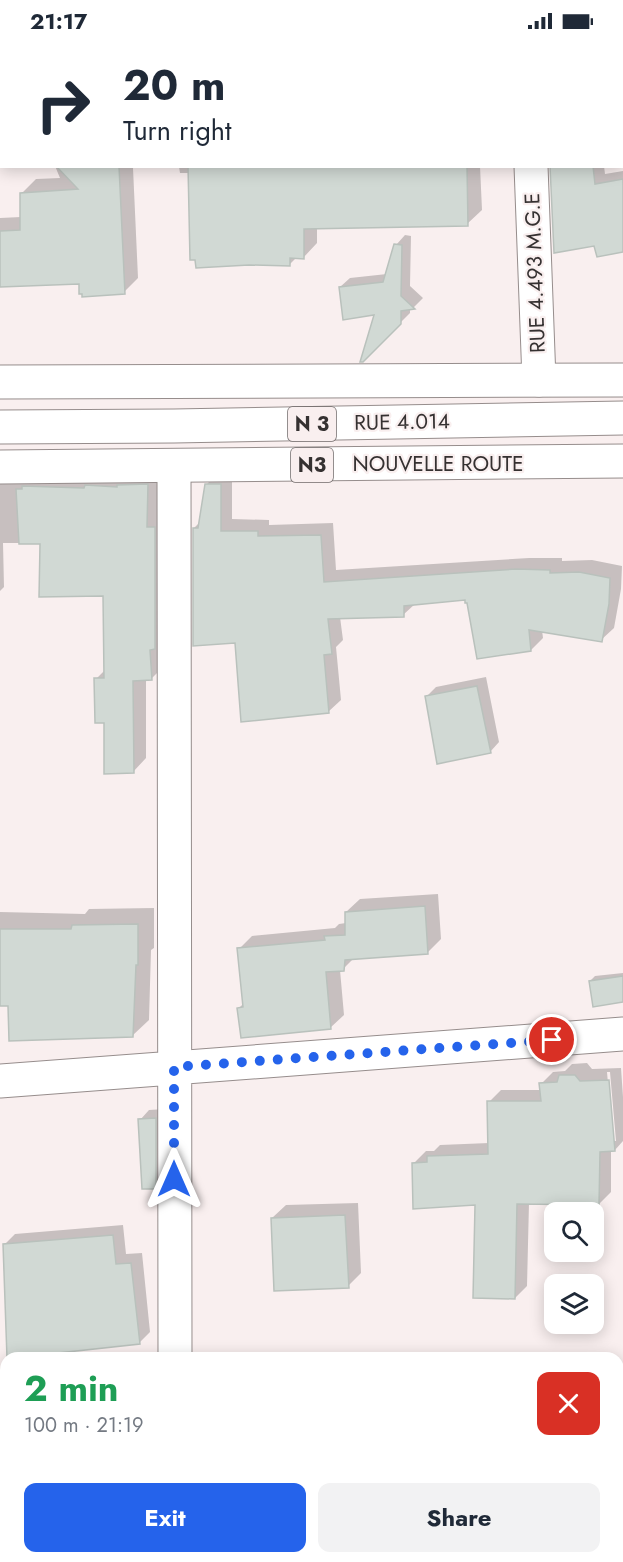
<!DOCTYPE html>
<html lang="en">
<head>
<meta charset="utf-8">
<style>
  body { margin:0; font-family:Jost,sans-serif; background:#f2f2f3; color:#1f2937; height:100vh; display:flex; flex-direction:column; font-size:22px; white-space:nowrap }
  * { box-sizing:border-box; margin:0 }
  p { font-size:20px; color:#747a83 }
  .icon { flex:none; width:33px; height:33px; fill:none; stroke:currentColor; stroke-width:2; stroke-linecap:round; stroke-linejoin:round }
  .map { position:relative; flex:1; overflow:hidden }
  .side { position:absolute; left:0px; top:1310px; width:624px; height:212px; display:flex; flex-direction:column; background:#fff; border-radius:18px 18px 0 0; box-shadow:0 3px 15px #0003 }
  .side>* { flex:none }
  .hud { position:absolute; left:0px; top:0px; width:624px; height:126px; box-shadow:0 3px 15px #0003; background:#fff; color:#1f2937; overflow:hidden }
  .buttons { position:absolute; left:544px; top:1160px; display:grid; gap:12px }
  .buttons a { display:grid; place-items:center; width:60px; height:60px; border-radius:12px; background:#fff; box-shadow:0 3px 15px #0003; font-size:30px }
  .pin { position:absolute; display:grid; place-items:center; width:51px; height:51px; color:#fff; margin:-26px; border:3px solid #fff; border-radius:50%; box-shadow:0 2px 6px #0007 }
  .me { position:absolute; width:66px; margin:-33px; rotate:0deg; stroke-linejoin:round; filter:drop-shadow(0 0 4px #0008) }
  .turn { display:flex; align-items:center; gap:21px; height:126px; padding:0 24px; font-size:27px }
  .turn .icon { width:78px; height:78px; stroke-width:2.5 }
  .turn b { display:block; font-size:42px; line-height:51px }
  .round { display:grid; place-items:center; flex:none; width:63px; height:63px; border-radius:12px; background:#f2f2f3 }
  .headline { display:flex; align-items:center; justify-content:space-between; height:102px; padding:0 24px }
  h1 { font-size:36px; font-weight:700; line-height:45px; color:#1e9e55 }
  .cta { display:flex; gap:12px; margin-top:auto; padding:12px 24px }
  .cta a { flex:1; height:69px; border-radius:12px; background:#2563eb; color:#fff; font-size:24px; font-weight:700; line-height:69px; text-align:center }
  .cta a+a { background:#f2f2f3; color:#1f2937 }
  .status { display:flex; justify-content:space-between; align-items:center; height:42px; padding:0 30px; background:#fff; direction:ltr }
  .status svg { height:16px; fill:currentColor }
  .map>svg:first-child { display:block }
</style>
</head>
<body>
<div class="status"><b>21:17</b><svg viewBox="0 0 49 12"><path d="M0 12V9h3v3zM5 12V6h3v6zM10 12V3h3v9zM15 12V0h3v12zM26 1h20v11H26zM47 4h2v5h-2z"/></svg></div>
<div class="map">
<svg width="623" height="1520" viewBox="0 0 623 1520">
  <rect width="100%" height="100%" fill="#f9efef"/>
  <path fill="#0003" fill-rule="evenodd" d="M 170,0 L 243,0 L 245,2 L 169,2 Z
    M 258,0 L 313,0 L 313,2 L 258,2 Z
    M 335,0 L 495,0 L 495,2 L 335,2 Z
    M 0,11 L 2,11 L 0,86 Z
    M 55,124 L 480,124 L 482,168 L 467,182 L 317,185 L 317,201 L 303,216 L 297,215 L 289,223 L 190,131 L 180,131 L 179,125 L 133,126 L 138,236 L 124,250 L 80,241 L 0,244 L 0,176 L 21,175 L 22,151 L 36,137 L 60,136 Z
    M 551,124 L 604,124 L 605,132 L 623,129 L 623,209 L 596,203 Z
    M 405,193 L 411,194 L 410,244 L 423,256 L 414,265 L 410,266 L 410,271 L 362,319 L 376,271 L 340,245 L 350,236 L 387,232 L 396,203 Z
    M 161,430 L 165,623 L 151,637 L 146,637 L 146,716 L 133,730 L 106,679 L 96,637 L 105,628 L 105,553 L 42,501 L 3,501 L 4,545 L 0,549 L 0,437 Z
    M 219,430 L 232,430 L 232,477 L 269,478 L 269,483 L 333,481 L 336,528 L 529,516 L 562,516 L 562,519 L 592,518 L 622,524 L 621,547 L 614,586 L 601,598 L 542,588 L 543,596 L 531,608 L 466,557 L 415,562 L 403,573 L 340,575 L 343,598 L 336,605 L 341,658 L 328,670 L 236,599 L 194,486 L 200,480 L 207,442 Z
    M 486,635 L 499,700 L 490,710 L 426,655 L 436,645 Z
    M 438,852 L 441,897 L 428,910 L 355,915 L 343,927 L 340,928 L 344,973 L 330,986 L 239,966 L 244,961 L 239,907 L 252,894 L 335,886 L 339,882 L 346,881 L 346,870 L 360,857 Z
    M 154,866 L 154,906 L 151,908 L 149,978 L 132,994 L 10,962 L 0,963 L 0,870 L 85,872 L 89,867 Z
    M 623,931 L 623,959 L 594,963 L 590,939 L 595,934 Z
    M 587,1021 L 592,1027 L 621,1026 L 623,1055 L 623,1099 L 615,1108 L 611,1108 L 611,1150 L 599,1162 L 529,1161 L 527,1244 L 515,1256 L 477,1161 L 414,1121 L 426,1109 L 434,1109 L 440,1103 L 489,1101 L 489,1060 L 501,1048 L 541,1048 L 541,1042 L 553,1030 L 565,1029 L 572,1022 ZM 607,1030 L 610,1030 L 616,1099 L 613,1099 Z
    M 165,1067 L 165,1136 L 155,1145 L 140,1078 L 149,1068 Z
    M 358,1161 L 361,1231 L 348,1244 L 272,1176 L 286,1163 Z
    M 123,1183 L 126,1212 L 142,1211 L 150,1290 L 139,1301 L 49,1311 L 44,1316 L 8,1316 L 4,1203 L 15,1192 Z
    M 618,1457 L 623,1457 L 623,1497 L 618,1502 Z
    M 0,1500 L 5,1500 L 5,1520 L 0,1520 Z
    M 424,1515 L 609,1515 L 609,1520 L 469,1520 L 466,1517 L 424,1519 Z"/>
  <path fill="#d1d9d4" stroke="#b9c1bc" stroke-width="1.5" d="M 56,124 L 119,124 L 125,252 L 82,255 L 82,252 L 79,252 L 79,242 L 0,245 L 0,189 L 20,188 L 20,151 L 78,147 Z
    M 188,124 L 467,124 L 468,184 L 304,187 L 304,217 L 290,216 L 290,224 L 249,223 L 196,226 L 195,218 L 190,218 Z
    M 550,124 L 593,124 L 595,142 L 623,137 L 623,210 L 597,215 L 594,204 L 554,211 Z
    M 394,202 L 402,203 L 401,254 L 415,267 L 401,269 L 401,282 L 363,320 L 360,320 L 374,273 L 343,278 L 339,245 L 383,240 Z
    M 148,442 L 147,485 L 155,485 L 155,607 L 150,608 L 152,638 L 133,639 L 134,731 L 104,732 L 104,681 L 95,681 L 94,636 L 104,636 L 103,554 L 39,555 L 40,502 L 19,502 L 16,447 L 22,447 L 22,444 L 84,446 L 85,443 L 117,445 L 117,443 Z
    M 205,442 L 221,442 L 221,489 L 258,489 L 258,494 L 321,493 L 324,540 L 516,527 L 550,528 L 550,531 L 579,530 L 610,536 L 609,562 L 602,600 L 529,588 L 531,609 L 477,617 L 467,561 L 465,561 L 465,558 L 404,564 L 404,575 L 328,577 L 332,612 L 324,613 L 329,671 L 241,680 L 235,601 L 193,604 L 193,486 L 198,486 Z
    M 477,644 L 491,711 L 437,722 L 425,654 Z
    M 425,864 L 428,912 L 345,918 L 344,929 L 326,930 L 331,987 L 241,996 L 237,966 L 243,965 L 237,906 L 325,898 L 324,894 L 345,893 L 345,870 Z
    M 138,882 L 138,923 L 136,923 L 133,995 L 9,999 L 8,964 L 0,964 L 0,887 L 71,887 L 72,883 Z
    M 623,934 L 623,960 L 593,965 L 589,939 Z
    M 559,1033 L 575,1033 L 580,1039 L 609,1038 L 615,1109 L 600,1110 L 599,1163 L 517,1162 L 515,1257 L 473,1256 L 475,1163 L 413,1167 L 412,1121 L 427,1120 L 427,1114 L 488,1112 L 487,1059 L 541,1059 L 539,1041 L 557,1040 Z
    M 156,1076 L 156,1147 L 142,1147 L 138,1077 Z
    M 345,1173 L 349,1246 L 274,1249 L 271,1176 Z
    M 113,1193 L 116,1222 L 131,1221 L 140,1302 L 40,1313 L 40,1316 L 7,1316 L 3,1202 Z"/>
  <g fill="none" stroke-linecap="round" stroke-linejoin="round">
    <g stroke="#968d8c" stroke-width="35">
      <path id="minor" d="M 525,0 L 525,2
        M 531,124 L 539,338
        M 174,424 L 175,1316
        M 0,1039 L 623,992"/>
    </g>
    <g stroke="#968d8c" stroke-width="35">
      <path id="highway" d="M 0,340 L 623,338
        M 0,385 L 174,384 L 623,376
        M 0,425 L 623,419"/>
    </g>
    <use href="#minor" stroke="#fff" stroke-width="33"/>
    <use href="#highway" stroke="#fff" stroke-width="33"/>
  </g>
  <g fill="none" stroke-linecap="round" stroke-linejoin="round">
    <path stroke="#2563eb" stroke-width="10" stroke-dasharray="0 18" d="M 174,1137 L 174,1025 L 552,998"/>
  </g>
  <g text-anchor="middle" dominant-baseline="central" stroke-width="4.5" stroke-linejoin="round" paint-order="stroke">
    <g fill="#f9efef" stroke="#706a6a" stroke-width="1.5">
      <rect x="288" y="365" width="48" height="34" rx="4.5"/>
      <rect x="291" y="406" width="42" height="34" rx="4.5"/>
    </g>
    <g font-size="20" font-weight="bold" fill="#353131">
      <text x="312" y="382">N 3</text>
      <text x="312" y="423">N3</text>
    </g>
    <g font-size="21" fill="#353131" stroke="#f9efef">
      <text transform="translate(535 231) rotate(-92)">RUE 4.493 M.G.E</text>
      <text transform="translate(402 380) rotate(-1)">RUE 4.014</text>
      <text x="438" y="422">NOUVELLE ROUTE</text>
    </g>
  </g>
</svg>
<div class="buttons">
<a><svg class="icon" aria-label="search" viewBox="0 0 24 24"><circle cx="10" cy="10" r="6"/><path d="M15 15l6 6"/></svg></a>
<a><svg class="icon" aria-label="layers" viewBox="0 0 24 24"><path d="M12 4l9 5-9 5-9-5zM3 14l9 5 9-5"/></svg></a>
</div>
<div class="pin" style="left:552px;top:998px;background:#d93025"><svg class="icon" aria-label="arrive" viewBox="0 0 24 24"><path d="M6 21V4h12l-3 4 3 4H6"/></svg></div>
<svg class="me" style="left:174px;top:1137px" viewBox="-20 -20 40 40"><path d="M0-17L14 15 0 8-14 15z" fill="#2563eb" stroke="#fff" stroke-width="4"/></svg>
<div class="hud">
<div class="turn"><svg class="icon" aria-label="right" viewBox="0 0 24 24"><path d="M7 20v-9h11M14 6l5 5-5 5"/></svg><div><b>20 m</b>Turn right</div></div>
</div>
<section class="side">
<div class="headline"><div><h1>2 min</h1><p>100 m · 21:19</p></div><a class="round" style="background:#d93025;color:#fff"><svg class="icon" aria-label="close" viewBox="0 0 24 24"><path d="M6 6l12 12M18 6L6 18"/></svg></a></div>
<div class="cta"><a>Exit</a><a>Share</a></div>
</section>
</div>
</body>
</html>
